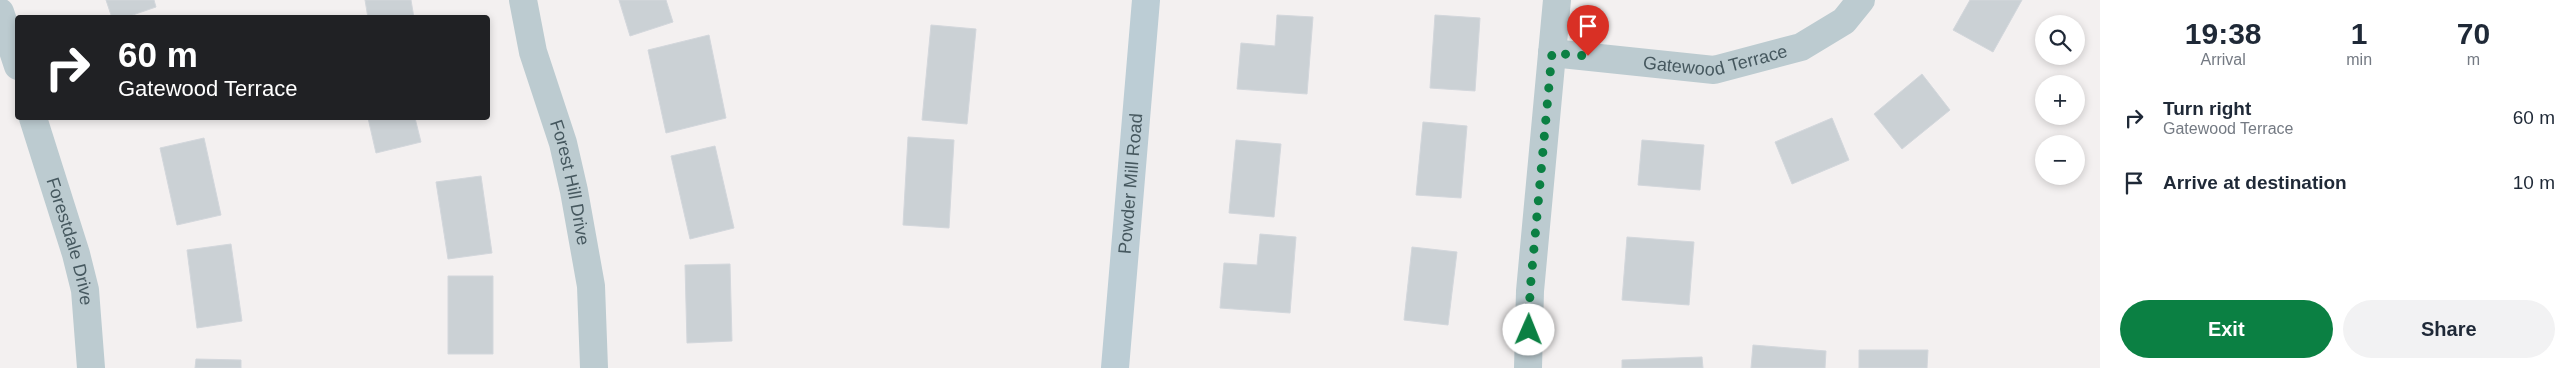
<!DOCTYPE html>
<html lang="en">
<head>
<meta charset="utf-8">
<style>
  body { margin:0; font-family:Helvetica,sans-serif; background:#f2f2f3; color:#1f2937; height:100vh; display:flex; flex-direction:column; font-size:19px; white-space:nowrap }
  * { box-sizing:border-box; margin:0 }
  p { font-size:16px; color:#747a83 }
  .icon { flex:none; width:28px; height:28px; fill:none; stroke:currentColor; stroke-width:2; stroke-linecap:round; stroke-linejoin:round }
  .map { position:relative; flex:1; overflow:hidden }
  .sheet { display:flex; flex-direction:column; background:#fff; width:475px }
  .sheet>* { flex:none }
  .guide { position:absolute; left:15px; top:15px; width:475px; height:105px; border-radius:5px; box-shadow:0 2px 8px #0003; background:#202124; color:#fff; overflow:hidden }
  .tools { position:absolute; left:2035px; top:15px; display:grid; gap:10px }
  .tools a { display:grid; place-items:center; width:50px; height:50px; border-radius:50%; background:#fff; box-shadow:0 2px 8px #0003; font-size:25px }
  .pin { position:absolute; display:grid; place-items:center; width:42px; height:42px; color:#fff; margin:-51px -21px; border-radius:50% 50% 50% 0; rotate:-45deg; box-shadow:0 0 5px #0007 }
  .pin .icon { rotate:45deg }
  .me { position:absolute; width:55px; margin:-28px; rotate:1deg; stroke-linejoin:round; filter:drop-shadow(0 0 4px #0008) }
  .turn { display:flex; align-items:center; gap:18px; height:105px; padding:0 20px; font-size:22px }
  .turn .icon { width:65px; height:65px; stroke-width:2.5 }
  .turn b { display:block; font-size:35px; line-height:42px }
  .eta { display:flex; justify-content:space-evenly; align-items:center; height:85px; text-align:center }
  .eta b { font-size:30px; font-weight:700; line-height:35px }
  .button { display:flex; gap:10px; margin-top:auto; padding:10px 20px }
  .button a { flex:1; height:58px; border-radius:30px; background:#0b8043; color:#fff; font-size:20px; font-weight:700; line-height:58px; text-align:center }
  .button a+a { background:#f2f2f3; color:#1f2937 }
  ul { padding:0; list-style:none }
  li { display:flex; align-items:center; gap:15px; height:65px; padding:0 20px }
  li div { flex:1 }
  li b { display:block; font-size:19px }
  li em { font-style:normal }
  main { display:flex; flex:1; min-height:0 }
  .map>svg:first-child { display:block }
</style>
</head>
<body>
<main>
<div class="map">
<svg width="2100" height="368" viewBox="0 0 2100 368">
  <rect width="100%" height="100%" fill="#f3f0f0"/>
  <path fill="#cbd1d5" stroke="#d3d7dc" d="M 106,0 L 154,0 L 156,7 L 124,18 L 112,18 Z
    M 365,0 L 411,0 L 414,18 L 368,18 Z
    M 619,0 L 666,0 L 673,22 L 630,36 Z
    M 1970,0 L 2022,0 L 1993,52 L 1953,30 Z
    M 1277,15 L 1313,17 L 1307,94 L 1237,89 L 1241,43 L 1275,46 Z
    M 1435,15 L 1480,18 L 1475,91 L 1430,88 Z
    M 931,25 L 976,29 L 967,124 L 922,120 Z
    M 709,35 L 726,118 L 666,133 L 648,50 Z
    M 1922,74 L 1950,110 L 1902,149 L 1874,114 Z
    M 368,118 L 415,118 L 421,142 L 376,153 Z
    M 1832,118 L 1849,160 L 1792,184 L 1775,142 Z
    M 1423,122 L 1467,126 L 1461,198 L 1416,195 Z
    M 908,137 L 954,140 L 949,228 L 903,225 Z
    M 204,138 L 221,215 L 177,225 L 160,148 Z
    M 1236,140 L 1281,144 L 1274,217 L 1229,213 Z
    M 1642,140 L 1704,145 L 1700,190 L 1638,185 Z
    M 715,146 L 734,228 L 690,239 L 671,156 Z
    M 481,176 L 492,253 L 448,259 L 436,182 Z
    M 1260,234 L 1296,237 L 1290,313 L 1220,308 L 1224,263 L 1257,265 Z
    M 1627,237 L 1694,242 L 1689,305 L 1622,300 Z
    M 231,244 L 242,321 L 197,328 L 187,250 Z
    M 1412,247 L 1457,252 L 1448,325 L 1404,320 Z
    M 730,264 L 732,341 L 687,343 L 685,265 Z
    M 448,276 L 493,276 L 493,354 L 448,354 Z
    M 1753,345 L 1826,351 L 1825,368 L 1751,368 Z
    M 1859,350 L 1928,350 L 1927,368 L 1859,368 Z
    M 1702,357 L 1703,368 L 1622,368 L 1622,360 Z
    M 196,359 L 241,360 L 241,368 L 195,368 Z"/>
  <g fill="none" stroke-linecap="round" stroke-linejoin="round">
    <g stroke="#bccbd0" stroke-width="28">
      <path id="s1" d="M 523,0 L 533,52 L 563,143 L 574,191 L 591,286 L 594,368"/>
      <path d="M 0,12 L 18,66"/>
      <path id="s2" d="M 1552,53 L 1714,70 L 1801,47 L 1844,21 L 1861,0"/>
      <path id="s3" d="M 33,118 L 76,254 L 85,290 L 91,368"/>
      <path d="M 1528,368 L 1530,291 L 1557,0"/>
    </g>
    <path stroke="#bccdd5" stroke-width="28" id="s4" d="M 1115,368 L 1146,0"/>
  </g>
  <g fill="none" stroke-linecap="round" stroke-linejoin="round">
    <path stroke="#0b8043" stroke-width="9" stroke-dasharray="0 16.2" d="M 1529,330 L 1530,291 L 1552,53 L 1588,56"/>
  </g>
  <g text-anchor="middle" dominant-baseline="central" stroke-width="4.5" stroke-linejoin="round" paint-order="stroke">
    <g font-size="18" fill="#46585f" stroke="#fff">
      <text stroke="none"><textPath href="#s2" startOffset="165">Gatewood Terrace</textPath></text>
      <text stroke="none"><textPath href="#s1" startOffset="189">Forest Hill Drive</textPath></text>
      <text stroke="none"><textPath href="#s4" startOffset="185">Powder Mill Road</textPath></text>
      <text stroke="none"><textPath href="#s3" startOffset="129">Forestdale Drive</textPath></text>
    </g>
  </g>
</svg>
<div class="tools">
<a><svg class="icon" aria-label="search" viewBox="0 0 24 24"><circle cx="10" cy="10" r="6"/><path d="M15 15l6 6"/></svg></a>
<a>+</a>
<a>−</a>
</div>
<div class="pin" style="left:1588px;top:56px;background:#d93025"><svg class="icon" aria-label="arrive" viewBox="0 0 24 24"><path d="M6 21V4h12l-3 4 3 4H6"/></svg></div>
<svg class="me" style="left:1529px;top:330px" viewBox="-20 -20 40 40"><circle r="19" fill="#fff"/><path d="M0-13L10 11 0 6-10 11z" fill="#0b8043"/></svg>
<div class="guide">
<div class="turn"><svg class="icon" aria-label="right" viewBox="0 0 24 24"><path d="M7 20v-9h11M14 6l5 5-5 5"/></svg><div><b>60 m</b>Gatewood Terrace</div></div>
</div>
</div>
<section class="sheet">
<div class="eta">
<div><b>19:38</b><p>Arrival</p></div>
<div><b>1</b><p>min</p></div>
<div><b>70</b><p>m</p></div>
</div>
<ul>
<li><svg class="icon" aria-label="right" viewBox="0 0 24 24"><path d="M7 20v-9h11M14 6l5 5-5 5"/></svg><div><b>Turn right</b><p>Gatewood Terrace</p></div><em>60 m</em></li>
<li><svg class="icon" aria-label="arrive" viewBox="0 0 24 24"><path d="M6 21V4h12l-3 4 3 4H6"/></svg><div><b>Arrive at destination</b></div><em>10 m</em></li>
</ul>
<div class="button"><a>Exit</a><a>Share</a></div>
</section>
</main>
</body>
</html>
